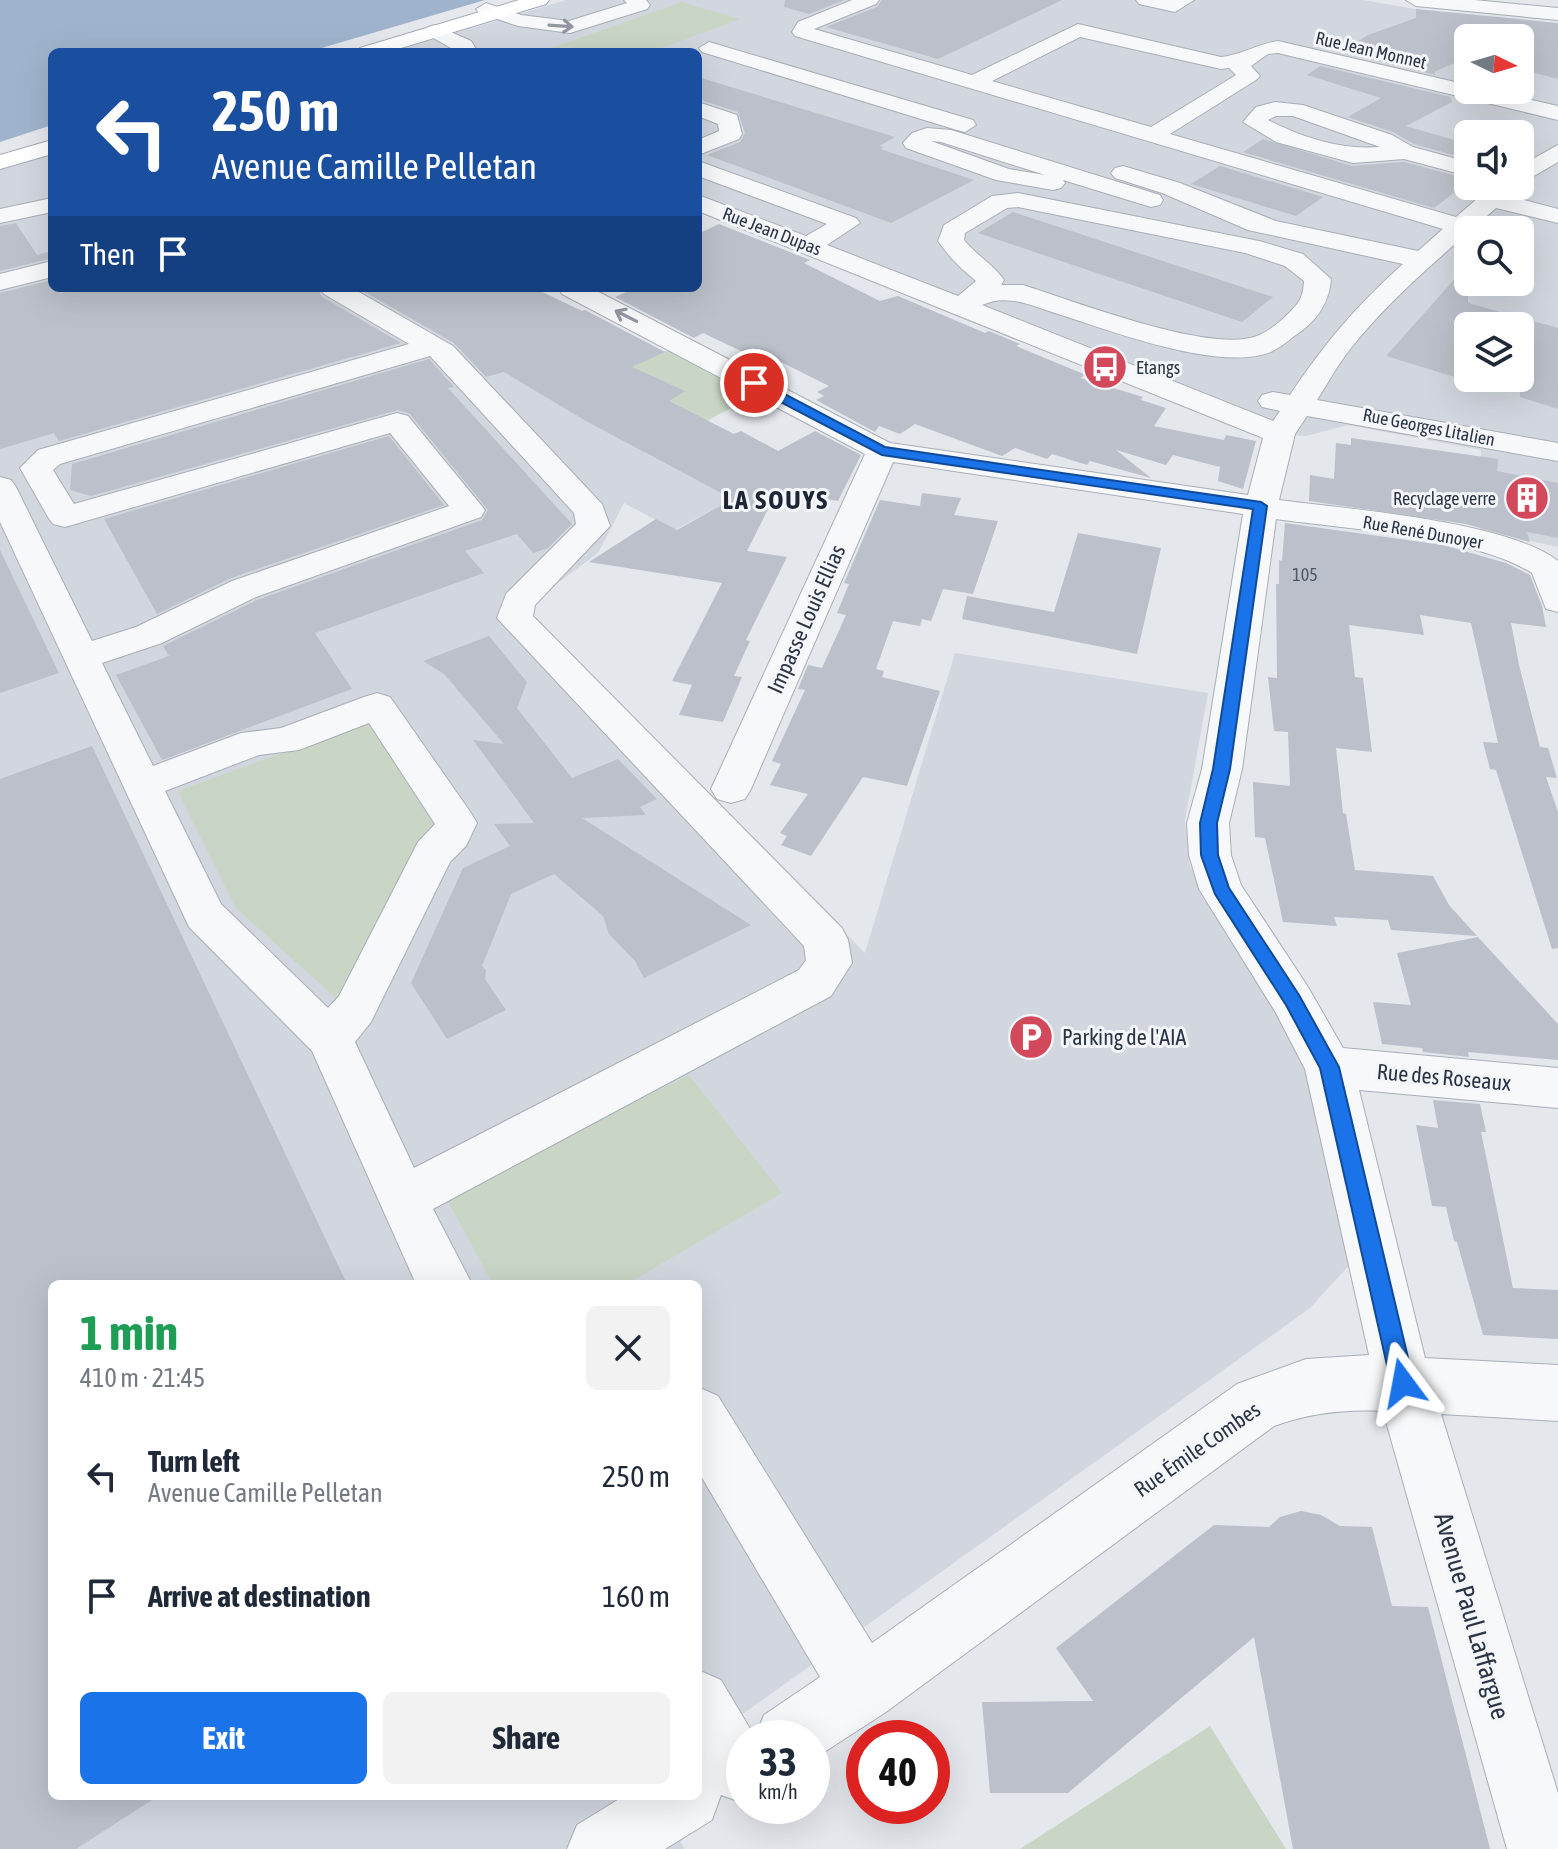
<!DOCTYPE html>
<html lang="en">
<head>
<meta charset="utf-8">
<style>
  body { margin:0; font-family:"Asap Condensed",sans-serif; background:#f2f2f3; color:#1f2937; height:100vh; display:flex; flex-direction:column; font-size:30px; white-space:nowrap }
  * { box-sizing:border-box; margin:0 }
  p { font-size:26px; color:#747a83 }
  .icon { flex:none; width:44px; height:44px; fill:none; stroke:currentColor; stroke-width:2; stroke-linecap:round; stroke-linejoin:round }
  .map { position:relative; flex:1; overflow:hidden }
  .details { position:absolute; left:48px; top:1280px; width:654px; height:520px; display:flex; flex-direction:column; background:#fff; border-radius:12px; box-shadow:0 8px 32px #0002 }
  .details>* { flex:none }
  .banner { position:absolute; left:48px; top:48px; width:654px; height:244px; border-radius:12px; box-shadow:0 8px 32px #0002; background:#1a4fa0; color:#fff; overflow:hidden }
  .needle { width:52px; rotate:95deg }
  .controls { position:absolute; left:1454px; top:24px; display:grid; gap:16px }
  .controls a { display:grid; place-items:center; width:80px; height:80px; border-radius:12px; background:#fff; box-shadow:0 8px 32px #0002; font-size:40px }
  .speed { position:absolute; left:726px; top:1720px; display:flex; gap:16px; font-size:40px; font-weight:700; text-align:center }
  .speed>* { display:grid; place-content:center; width:104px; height:104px; border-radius:50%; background:#fff; box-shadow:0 8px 32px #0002; line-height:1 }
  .speed small { font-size:20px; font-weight:400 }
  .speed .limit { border:12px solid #d22; background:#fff; color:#111 }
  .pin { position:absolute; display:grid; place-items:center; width:68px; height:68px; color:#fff; margin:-34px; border:4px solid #fff; border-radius:50%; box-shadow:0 2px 8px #0007 }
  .me { position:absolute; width:88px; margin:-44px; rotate:347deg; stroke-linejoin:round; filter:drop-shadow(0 0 6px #0008) }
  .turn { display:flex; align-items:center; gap:28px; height:168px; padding:0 32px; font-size:36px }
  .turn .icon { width:104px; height:104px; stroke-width:2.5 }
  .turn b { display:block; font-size:56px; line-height:68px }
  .then { display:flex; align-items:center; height:76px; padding:0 32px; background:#0003; gap:16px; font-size:30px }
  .round { display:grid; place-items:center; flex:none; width:84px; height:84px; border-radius:12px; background:#f2f2f3 }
  .headline { display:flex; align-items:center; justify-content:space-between; height:136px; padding:0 32px }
  h1 { font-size:48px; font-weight:700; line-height:60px; color:#1e9e55 }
  .action { display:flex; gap:16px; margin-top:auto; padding:16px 32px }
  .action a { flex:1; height:92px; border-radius:12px; background:#1a73e8; color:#fff; font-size:32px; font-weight:700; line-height:92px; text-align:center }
  .action a+a { background:#f2f2f3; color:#1f2937 }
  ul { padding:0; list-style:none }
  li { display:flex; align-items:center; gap:24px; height:120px; padding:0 32px }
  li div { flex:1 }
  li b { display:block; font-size:30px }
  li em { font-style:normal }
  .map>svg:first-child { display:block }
</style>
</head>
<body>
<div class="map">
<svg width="1558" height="1849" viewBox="0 0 1558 1849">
  <rect width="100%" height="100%" fill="#e4e7ec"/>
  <path fill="#d2d6de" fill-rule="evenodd" d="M 566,0 L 1363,0 L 1491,22 L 1558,40 L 1558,547 L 1480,529 L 1481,450 L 1348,425 L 1306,436 L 1254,433 L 698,209 L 698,52 L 392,52 ZM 1468,38 L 1520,38 L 1520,90 L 1468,90 ZM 1468,134 L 1520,134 L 1520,186 L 1468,186 ZM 1468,230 L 1520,230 L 1520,282 L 1468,282 ZM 1468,326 L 1520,326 L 1520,378 L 1468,378 Z
    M 52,154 L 52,288 L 363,288 L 645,453 L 732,499 L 675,530 L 624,503 L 598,553 L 525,607 L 865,953 L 955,653 L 1208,693 L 1185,820 L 1190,866 L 1212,909 L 1291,1021 L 1309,1052 L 1352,1262 L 1310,1308 L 698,1746 L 698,1284 L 52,1284 L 52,1796 L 663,1796 L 684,1849 L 0,1849 L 0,170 Z"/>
  <path fill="#c9d6c5" d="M 682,2 L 739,19 L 651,52 L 540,52 Z
    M 668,350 L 756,395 L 645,453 L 556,402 Z
    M 367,722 L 431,817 L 434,829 L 339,1001 L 236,908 L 178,791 Z
    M 689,1075 L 782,1193 L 627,1284 L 493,1284 L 445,1196 Z
    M 1210,1726 L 1286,1849 L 1020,1849 Z"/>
  <path fill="#9fb4cc" d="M 0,0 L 485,0 L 308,52 L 52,52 L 52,125 L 0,142 Z"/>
  <path fill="#bbc0ca" d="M 785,0 L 844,0 L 809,14 L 784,7 Z
    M 882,0 L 1062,0 L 938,59 L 826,27 L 877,7 Z
    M 1416,9 L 1558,23 L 1558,79 L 1520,69 L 1520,38 L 1468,38 L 1468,57 L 1434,72 L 1436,75 L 1341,52 L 1368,35 L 1416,18 Z
    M 1320,66 L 1450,97 L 1452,102 L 1406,126 L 1468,144 L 1468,159 L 1414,144 L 1393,132 L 1348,117 L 1381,98 L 1307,75 Z
    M 698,77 L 895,137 L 879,146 L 884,147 L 880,149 L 974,180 L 891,223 L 707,155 L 740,142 L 745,133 L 738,112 L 698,99 Z
    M 1263,139 L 1352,166 L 1404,162 L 1468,179 L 1468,182 L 1434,208 L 1243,152 Z
    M 1220,166 L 1323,197 L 1296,216 L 1191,184 Z
    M 1013,212 L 1273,297 L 1242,322 L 978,233 Z
    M 16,223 L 37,255 L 52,251 L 52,258 L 0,271 L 0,226 Z
    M 719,224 L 810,260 L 804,263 L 880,301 L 898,296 L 985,333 L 989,331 L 1020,344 L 1016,346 L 1086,375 L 1080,378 L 1143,397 L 1141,400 L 1166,408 L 1154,426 L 1224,440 L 1226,435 L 1256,441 L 1243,489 L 1218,481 L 1220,467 L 1173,455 L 1166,465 L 1116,450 L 1151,478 L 1090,461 L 1087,465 L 1052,454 L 1047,459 L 1015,448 L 1002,456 L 915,424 L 900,434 L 879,426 L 875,432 L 816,400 L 824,396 L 817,392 L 829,386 L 753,348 L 743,352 L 703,333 L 694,338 L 615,297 L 635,288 L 698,288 L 698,234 Z
    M 1468,264 L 1468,303 L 1558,328 L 1558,409 L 1520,397 L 1520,326 L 1468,326 L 1468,381 L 1386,356 Z
    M 52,280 L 52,288 L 317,288 L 322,297 L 401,343 L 59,441 L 54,433 L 0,449 L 0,293 Z
    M 358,288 L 534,288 L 582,311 L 585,310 L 665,352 L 632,367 L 685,391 L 669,401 L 734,434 L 741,431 L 778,451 L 815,431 L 861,455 L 838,501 L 777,491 L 747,551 L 787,557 L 746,640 L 750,641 L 734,676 L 742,677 L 723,722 L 679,715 L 692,685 L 672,681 L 722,583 L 589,562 L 656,519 L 677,530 L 732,499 L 586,421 L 504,372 L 486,377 L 454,343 Z
    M 429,359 L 454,387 L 448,388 L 572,524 L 548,548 L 533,553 L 517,534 L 465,551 L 484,573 L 315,633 L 352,689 L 162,760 L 116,675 L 169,656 L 163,646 L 257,600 L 482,520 L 488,510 L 410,414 L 398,410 L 91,496 L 70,490 L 72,464 Z
    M 389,436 L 444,505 L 231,578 L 157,614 L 104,519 Z
    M 1351,438 L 1498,459 L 1497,471 L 1558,483 L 1558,538 L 1527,532 L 1530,542 L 1466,524 L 1309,501 L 1310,475 L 1334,479 L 1336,443 L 1351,445 Z
    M 922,493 L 961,498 L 954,515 L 998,521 L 973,594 L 943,589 L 931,621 L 922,619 L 920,626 L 893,621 L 876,669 L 884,671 L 882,677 L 940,691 L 907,786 L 863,777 L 811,856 L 781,845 L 787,836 L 780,833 L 808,794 L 770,785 L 781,764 L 772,761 L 805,690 L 798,689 L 808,665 L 822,668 L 846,615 L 837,613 L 849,584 L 844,583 L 880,500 L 920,506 Z
    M 1285,523 L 1443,545 L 1506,563 L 1530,575 L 1542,606 L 1546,627 L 1511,623 L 1519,665 L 1540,747 L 1548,748 L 1557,778 L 1546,777 L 1558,812 L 1558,948 L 1552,949 L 1496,770 L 1490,769 L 1483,742 L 1498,743 L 1471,623 L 1420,615 L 1424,635 L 1349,625 L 1355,677 L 1363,678 L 1372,752 L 1336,748 L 1343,813 L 1346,814 L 1355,870 L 1433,876 L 1449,905 L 1477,936 L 1391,930 L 1388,920 L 1334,917 L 1337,926 L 1283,922 L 1265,838 L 1255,837 L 1253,782 L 1290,786 L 1288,732 L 1274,731 L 1268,677 L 1277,678 L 1276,584 L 1279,584 L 1279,560 L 1282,561 Z
    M 1078,533 L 1161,548 L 1137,654 L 962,619 L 967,596 L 1054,612 Z
    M 0,550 L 59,673 L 0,693 Z
    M 489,636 L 527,682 L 517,708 L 572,778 L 618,759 L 657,799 L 640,807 L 646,815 L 582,818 L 751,925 L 644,978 L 635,961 L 609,934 L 603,916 L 554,874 L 511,894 L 482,966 L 486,970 L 485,979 L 506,1010 L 447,1039 L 411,983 L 463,868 L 510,846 L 494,824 L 534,823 L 473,740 L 504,744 L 444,674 L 423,661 Z
    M 92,746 L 347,1284 L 52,1284 L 52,1796 L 158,1796 L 76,1849 L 0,1849 L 0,779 Z
    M 1478,937 L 1558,1024 L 1558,1060 L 1468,1052 L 1469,1057 L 1423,1052 L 1422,1048 L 1382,1044 L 1373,1002 L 1411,1005 L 1397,953 Z
    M 1433,1100 L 1480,1104 L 1486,1132 L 1481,1132 L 1513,1288 L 1558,1290 L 1558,1339 L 1483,1335 L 1457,1242 L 1454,1241 L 1446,1207 L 1432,1206 L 1416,1125 L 1438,1128 Z
    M 1301,1511 L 1321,1515 L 1340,1526 L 1372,1527 L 1392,1606 L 1428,1607 L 1490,1849 L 1293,1849 L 1254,1637 L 1068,1793 L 990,1793 L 982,1702 L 1093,1701 L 1056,1648 L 1214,1525 L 1269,1527 L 1280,1517 Z"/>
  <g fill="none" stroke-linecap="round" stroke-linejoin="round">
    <g stroke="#a9aeb7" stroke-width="2">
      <path id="minor" d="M 624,0 L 646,0 L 650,5 L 647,9 L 570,33 L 518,26 L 479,13 L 476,9 L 486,3 L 521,15 L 569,21 L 627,3 Z
        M 852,0 L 879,0 L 876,4 L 814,29 L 972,75 L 1078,24 L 1221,57 C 1242,55 1257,44 1278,41 L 1468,85 L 1468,90 L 1488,90 L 1558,106 L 1558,120 L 1278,53 L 1268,54 L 1251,66 L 1260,76 L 1256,80 L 1170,134 L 1456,217 L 1492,186 L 1518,186 L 1509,196 L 1558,209 L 1558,223 L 1496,208 C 1448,251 1393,295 1351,348 C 1338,364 1328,383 1317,400 L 1558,443 L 1558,461 L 1307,416 L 1295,434 L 1279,500 C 1346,509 1508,521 1558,561 L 1558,612 L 1546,609 L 1532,573 C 1474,536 1346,529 1276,519 L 1242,769 L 1229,823 L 1231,855 L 1241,885 L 1308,987 L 1343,1048 L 1558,1068 L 1558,1108 L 1359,1090 L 1425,1358 L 1558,1365 L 1558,1421 L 1441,1414 L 1558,1793 L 1558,1849 L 1507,1849 L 1383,1411 C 1344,1409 1310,1413 1274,1426 L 886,1712 L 812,1760 L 812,1738 L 744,1738 L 744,1797 L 735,1800 L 721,1795 L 712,1820 L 665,1849 L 567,1849 L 577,1825 L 624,1796 L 698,1796 L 698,1670 L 721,1680 L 755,1737 L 764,1715 L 820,1677 L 698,1471 L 698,1387 L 718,1396 L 872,1643 L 1237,1384 L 1306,1359 L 1369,1355 L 1305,1069 L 1276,1013 L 1199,889 L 1189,855 L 1187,823 L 1202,769 L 1243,514 L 893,462 L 751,789 L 745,799 L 731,803 L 717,799 L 711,789 L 865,454 L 562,294 L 558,288 L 591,288 L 890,443 L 1248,495 L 1263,438 L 698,211 L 698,195 L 806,236 L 827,224 L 698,176 L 698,161 L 856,218 L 860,223 L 827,245 L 958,296 L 976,281 C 961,269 949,257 938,241 L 944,225 L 992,196 L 1018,193 L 1259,241 L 1303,254 L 1331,279 C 1329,305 1315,323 1293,337 C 1287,342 1280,347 1273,351 C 1222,374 1109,330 1058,314 C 1033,306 1007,293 982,305 L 1273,421 L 1280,411 L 1262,407 L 1258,401 L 1262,395 L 1273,392 L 1290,395 C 1324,344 1357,305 1403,264 L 1248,230 L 1162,193 L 1115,178 L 1111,173 L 1115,168 L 1123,166 L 1180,183 L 1276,221 L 1418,251 L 1443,229 L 795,36 L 792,32 L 798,22 ZM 1080,37 L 1221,69 L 1229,68 L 1236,75 L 1151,127 L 992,81 ZM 1018,207 L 1245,253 L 1285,266 L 1304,281 C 1303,297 1300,302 1289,313 C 1281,321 1266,334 1254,337 C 1205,352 1074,301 1023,285 L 1001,285 L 1004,280 C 994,265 976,255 964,240 L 965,233 L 1007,208 Z
        M 1136,0 L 1194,0 L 1175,12 L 1139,4 Z
        M 1406,0 L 1474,0 L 1558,8 L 1558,20 L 1416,6 Z
        M 435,25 L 471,41 L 478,52 L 458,52 L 428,35 L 425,31 L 428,27 Z
        M 709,42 L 973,120 L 976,125 L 965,132 L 957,130 L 702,52 L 699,48 Z
        M 698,102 L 737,115 L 742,134 L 739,139 L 698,155 L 698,140 L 719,131 L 718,124 L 698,116 Z
        M 1275,102 L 1303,105 L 1392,135 L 1413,147 L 1468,162 L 1468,176 L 1404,159 L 1353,163 L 1276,142 L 1243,122 L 1256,107 ZM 1276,116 L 1293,116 L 1380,147 C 1341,150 1303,138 1268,120 Z
        M 927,128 L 951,130 L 1160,195 L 1163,200 L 1160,205 L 1151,207 L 1063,180 L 1065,183 L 1061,188 L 1053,190 L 996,180 L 906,148 L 903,143 L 912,133 ZM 931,141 L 941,142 L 1045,175 L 1009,169 Z
        M 1558,145 L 1558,162 L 1520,184 L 1520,166 Z
        M 52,198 L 52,212 L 0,223 L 0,209 Z
        M 52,261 L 52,277 L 0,290 L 0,274 Z
        M 320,288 L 352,288 L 453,346 L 602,504 L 610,526 L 535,605 L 533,616 L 842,928 L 848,940 L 852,963 L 831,996 L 433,1209 L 472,1284 L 416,1284 L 312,1051 L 189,927 L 0,522 L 0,477 L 11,480 L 16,487 L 92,641 L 136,627 L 232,581 L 449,506 L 390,433 L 65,527 L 53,524 L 48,517 L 20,468 L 38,450 L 409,344 L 324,294 ZM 430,356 L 574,513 L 576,524 L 506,594 L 497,618 L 804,946 L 806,960 L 799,970 L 414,1168 L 355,1042 L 371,1022 L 450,862 L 466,846 L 477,823 L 471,813 L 390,697 L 377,693 L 364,697 L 281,728 L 241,733 L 153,766 L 102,663 L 162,643 L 256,597 L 481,517 L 485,510 L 408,416 L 397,413 L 74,504 L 53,470 L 60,464 ZM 369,723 L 435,824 L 418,842 L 339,996 L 328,1008 L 221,904 L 165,791 L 259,755 L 299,750 Z"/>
    </g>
    <g stroke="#a3abb8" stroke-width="2">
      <path id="major" d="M 519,0 L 549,0 L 546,4 L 388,52 L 357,52 L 360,48 Z
        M 52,140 L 52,154 L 0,169 L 0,155 Z"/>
    </g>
    <use href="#minor" fill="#f7f8fa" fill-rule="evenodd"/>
    <use href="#major" fill="#fff" fill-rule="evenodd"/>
  </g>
  <defs><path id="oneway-shaft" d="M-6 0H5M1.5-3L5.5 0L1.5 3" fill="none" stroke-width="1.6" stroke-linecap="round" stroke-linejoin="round" transform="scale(2)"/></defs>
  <g stroke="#9196a0">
    <use href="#oneway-shaft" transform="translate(561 26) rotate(4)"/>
    <use href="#oneway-shaft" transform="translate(626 316) rotate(-153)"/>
  </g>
  <path fill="#1a73e8" stroke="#114b97" stroke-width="2" d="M 750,380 L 758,380 L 885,447 L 1261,502 L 1267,506 L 1230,769 L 1217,823 L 1218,855 L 1229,888 L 1299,995 L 1339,1067 L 1414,1383 L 1411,1391 L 1403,1394 L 1394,1391 L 1391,1383 L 1320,1068 L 1286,1005 L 1215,894 L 1201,855 L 1200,823 L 1213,769 L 1253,509 L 882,455 L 750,386 Z"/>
  <defs>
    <g id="bus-disc" transform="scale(2.3)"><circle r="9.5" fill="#d1495b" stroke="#f4f6f9"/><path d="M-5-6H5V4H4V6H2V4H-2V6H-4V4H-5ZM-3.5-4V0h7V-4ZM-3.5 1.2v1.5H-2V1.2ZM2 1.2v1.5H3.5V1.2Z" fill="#fff"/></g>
    <g id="building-disc" transform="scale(2.3)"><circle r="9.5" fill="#d1495b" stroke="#f4f6f9"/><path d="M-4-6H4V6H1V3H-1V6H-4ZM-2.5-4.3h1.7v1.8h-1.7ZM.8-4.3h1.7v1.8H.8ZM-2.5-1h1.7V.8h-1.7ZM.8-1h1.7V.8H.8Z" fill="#fff"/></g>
    <g id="parking-disc" transform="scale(2.3)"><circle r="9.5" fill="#d1495b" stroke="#f4f6f9"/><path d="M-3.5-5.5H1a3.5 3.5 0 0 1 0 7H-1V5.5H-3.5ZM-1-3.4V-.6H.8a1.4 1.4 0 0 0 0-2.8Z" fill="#fff"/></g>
  </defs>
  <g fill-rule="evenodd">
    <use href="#bus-disc" x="1105" y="367"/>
    <use href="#building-disc" x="1527" y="498"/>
    <use href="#parking-disc" x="1031" y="1037"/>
  </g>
  <g text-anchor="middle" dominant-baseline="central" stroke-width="6" stroke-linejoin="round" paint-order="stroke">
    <g font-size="18" fill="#2b3445" stroke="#f4f6f9">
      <text transform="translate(1371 50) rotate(13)">Rue Jean Monnet</text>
      <text transform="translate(772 231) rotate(21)">Rue Jean Dupas</text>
      <text transform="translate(1429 427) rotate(11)">Rue Georges Litalien</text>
      <text transform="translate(1423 532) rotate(10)">Rue René Dunoyer</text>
    </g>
    <g font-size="18" fill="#2b3445" stroke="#f4f6f9" text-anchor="start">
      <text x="1136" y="367">Etangs</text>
      <text x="1496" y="498" text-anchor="end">Recyclage verre</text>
    </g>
    <g font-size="18" fill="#4f5766">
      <text x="1305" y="574">105</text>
    </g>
    <g font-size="22" fill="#2b3445" stroke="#f4f6f9">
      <text transform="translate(806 619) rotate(-66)">Impasse Louis Ellias</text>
      <text transform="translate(1444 1077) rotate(5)">Rue des Roseaux</text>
      <text transform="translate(1197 1449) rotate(-35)">Rue Émile Combes</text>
    </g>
    <g font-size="22" fill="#2b3445" stroke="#f4f6f9" text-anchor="start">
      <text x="1062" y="1037">Parking de l'AIA</text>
    </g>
    <g font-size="26" font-weight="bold" letter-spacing="2" fill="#1d2536" stroke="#f4f6f9">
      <text x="776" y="500">LA SOUYS</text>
    </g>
    <g font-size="26" fill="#2b3445" stroke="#f4f6f9">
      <text transform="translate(1472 1616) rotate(74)">Avenue Paul Laffargue</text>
    </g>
  </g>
</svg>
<div class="controls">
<a><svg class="needle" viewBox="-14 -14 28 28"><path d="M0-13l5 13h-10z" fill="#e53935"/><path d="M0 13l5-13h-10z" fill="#747a83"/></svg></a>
<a><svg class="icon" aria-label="sound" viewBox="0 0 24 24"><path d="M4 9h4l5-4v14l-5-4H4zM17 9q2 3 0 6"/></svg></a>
<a><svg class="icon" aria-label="search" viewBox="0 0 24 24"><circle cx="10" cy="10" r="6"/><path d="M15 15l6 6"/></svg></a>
<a><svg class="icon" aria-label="layers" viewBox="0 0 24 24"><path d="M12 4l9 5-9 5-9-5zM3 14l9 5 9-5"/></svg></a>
</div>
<div class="speed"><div>33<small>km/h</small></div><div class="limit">40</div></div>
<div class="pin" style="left:754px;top:383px;background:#d93025"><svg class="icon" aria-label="arrive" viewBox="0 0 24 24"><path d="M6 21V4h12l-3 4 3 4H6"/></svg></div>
<svg class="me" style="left:1403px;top:1383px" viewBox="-20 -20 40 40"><path d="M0-17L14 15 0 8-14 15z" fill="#1a73e8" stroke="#fff" stroke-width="4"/></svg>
<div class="banner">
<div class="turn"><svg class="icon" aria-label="left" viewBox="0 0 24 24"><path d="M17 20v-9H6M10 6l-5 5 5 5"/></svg><div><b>250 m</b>Avenue Camille Pelletan</div></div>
<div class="then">Then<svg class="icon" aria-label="arrive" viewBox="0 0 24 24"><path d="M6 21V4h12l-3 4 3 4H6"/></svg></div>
</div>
<section class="details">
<div class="headline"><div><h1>1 min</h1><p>410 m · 21:45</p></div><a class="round"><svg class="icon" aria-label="close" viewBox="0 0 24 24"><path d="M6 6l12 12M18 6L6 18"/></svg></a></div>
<ul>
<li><svg class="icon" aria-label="left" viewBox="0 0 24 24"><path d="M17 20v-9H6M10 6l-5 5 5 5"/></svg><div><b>Turn left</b><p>Avenue Camille Pelletan</p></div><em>250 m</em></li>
<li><svg class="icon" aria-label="arrive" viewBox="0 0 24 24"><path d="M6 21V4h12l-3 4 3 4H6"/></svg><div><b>Arrive at destination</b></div><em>160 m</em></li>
</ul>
<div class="action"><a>Exit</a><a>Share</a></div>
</section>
</div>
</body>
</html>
